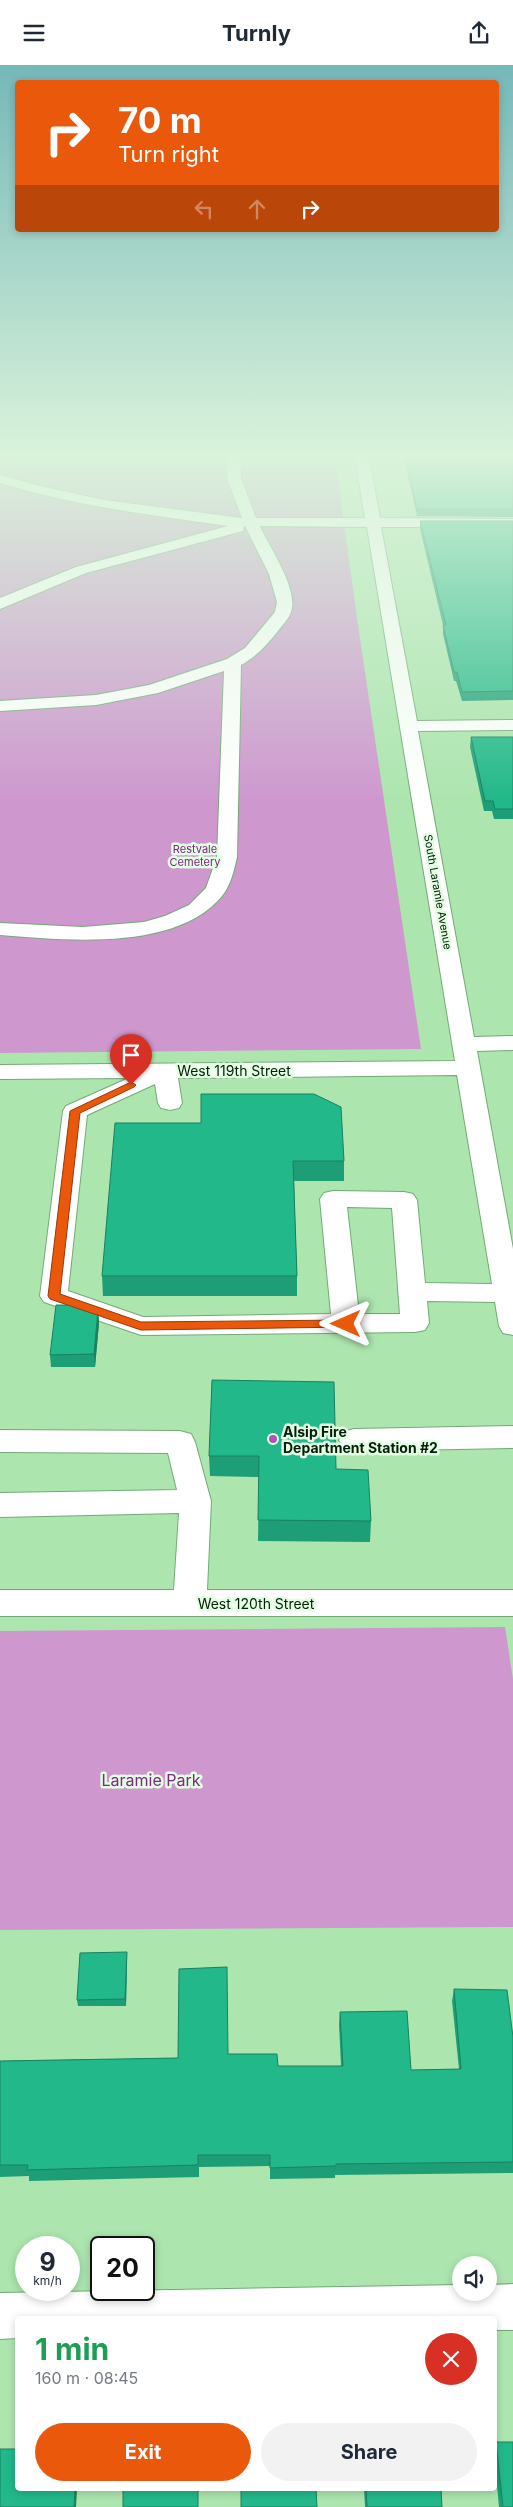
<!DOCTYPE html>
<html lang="en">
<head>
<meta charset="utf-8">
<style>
  body { margin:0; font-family:Inter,sans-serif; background:#f2f2f3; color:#1f2937; height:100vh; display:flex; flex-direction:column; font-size:19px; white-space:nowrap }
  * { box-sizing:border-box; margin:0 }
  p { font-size:16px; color:#747a83 }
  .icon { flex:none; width:28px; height:28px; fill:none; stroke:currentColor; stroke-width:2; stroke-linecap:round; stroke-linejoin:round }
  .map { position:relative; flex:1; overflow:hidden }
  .panel { position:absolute; left:15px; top:2251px; width:482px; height:175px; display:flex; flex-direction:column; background:#fff; border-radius:5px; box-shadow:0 2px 8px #0003 }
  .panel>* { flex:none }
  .banner { position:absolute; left:15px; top:15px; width:484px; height:152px; border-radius:5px; box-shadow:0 2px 8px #0003; background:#ea580c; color:#fff; overflow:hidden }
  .fabs { position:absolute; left:452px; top:2191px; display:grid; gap:10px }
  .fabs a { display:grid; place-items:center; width:45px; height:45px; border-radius:50%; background:#fff; box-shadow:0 2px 8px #0003; font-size:25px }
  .speed { position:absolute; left:15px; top:2171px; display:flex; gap:10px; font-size:25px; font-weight:700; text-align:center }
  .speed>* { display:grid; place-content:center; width:65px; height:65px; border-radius:50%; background:#fff; box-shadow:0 2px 8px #0003; line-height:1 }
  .speed small { font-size:12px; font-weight:400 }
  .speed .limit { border:2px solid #111; border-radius:8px; background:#fff; color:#111 }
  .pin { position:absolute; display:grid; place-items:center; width:42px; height:42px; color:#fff; margin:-51px -21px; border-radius:50% 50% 50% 0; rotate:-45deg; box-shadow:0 0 5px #0007 }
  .pin .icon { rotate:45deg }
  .me { position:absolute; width:55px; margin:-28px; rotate:270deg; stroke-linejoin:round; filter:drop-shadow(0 0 4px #0008) }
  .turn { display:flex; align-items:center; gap:18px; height:105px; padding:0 20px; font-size:22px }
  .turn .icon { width:65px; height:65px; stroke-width:2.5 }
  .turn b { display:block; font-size:35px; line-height:42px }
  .lanes { display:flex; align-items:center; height:48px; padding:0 20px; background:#0003; justify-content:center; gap:25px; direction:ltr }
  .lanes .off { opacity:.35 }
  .round { display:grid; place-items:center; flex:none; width:52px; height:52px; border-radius:26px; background:#f2f2f3 }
  .overview { display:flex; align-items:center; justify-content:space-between; height:85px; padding:0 20px }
  h1 { font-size:30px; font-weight:700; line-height:38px; color:#1e9e55 }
  .action { display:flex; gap:10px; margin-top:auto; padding:10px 20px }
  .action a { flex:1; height:58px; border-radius:30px; background:#ea580c; color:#fff; font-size:20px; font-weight:700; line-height:58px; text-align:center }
  .action a+a { background:#f2f2f3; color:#1f2937 }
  header { display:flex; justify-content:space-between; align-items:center; height:65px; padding:0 20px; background:#fff; font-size:22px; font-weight:700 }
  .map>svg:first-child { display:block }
</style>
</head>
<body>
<header><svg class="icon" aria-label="menu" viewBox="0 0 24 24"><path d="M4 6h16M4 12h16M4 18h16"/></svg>Turnly<svg class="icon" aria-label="share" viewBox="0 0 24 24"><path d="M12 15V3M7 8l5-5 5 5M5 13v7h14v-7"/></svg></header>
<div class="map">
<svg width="513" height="2442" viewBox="0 0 513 2442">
  <rect width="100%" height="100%" fill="#ade5af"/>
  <path fill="#ce98cf" d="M 0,393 L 335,393 L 357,553 L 421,984 L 0,988 Z
    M 505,1562 L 513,1614 L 513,1862 L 0,1865 L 0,1566 Z"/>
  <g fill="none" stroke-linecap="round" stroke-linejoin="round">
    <g stroke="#73a977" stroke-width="2">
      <path id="minor" d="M 227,393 L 241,393 L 241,413 L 256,453 L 365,453 L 355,393 L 369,393 L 380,453 L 513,454 L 513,462 L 381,462 L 417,656 L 513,655 L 513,665 L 418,666 L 474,972 L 513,971 L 513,985 L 477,986 L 513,1184 L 513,1270 L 503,1268 L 499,1261 L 495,1237 L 427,1236 L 429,1258 L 425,1265 L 415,1267 L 141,1270 L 44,1237 L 40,1231 L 63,1046 L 66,1041 L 129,1013 L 0,1014 L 0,1000 L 455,996 L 367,462 L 260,461 C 269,482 299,524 291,547 C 289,554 282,560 278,566 C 267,580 257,591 241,600 L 237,792 C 234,805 231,820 222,831 C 176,887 65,875 0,870 L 0,858 L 83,862 L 144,857 L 165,851 L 189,840 L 206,823 L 217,792 L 224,606 L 158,628 L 96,640 L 0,646 L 0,636 L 96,630 L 149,620 L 227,594 L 245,583 L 275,547 L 277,537 L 269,509 L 245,461 L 244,461 L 243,466 L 86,508 L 0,544 L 0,533 L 76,502 L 228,461 C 151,450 75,441 0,418 L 0,410 L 40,421 L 104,435 L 242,453 L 227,413 ZM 457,1010 L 492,1219 L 425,1218 L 417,1135 L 413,1129 L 404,1127 L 333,1126 L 324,1128 L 320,1134 L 331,1249 L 143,1252 L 68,1226 L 87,1050 L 155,1019 L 158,1038 L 161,1043 L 170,1045 L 179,1043 L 182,1038 L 178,1013 ZM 347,1142 L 392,1143 L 400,1249 L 359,1249 Z
        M 513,1361 L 513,1383 L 354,1386 L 343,1383 L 339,1375 L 343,1367 L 354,1364 Z
        M 0,1365 L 180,1366 L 191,1369 L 195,1377 L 211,1436 L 207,1525 L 513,1525 L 513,1551 L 0,1551 L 0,1525 L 174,1525 L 179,1448 L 0,1452 L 0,1428 L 177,1425 L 168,1388 L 0,1387 Z
        M 513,2219 L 513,2265 L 495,2265 L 495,2254 L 18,2254 L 18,2273 L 0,2274 L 0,2228 L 461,2220 L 461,2228 L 489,2228 L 489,2220 Z"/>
    </g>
    <use href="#minor" fill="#fff" fill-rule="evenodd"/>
  </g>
  <path fill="#1d9e76" d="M 404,393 L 513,393 L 513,452 L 417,451 Z
    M 420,456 L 513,456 L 513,635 L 462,636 L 456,616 L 454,616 L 443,569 L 443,560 L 420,464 Z
    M 471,672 L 513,672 L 513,754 L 494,754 L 492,746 L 484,746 L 470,682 Z
    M 201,1058 L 344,1096 L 344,1116 L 294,1116 L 297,1211 L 297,1231 L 103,1231 L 102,1211 Z
    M 98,1245 L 99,1258 L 95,1302 L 51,1302 L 50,1290 Z
    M 212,1315 L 336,1404 L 371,1456 L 370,1477 L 258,1476 L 259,1412 L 210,1411 L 209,1391 Z
    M 127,1887 L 127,1893 L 126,1941 L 78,1941 L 77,1935 Z
    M 454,1924 L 513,1972 L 513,2108 L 335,2110 L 335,2113 L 270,2114 L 270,2101 L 199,2102 L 199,2112 L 29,2116 L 29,2111 L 0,2112 L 0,1996 L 178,1993 L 228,1989 L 278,2001 L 341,2001 L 339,1959 L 340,1947 L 411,2005 L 459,2004 L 452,1936 Z
    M 496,2377 L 513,2442 L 499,2442 L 495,2399 L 495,2382 Z
    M 364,2424 L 441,2424 L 442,2442 L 365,2442 Z"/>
  <path fill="#188160" d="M 98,1245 L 99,1258 L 95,1302 L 94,1289 Z
    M 127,1887 L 127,1893 L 126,1941 L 125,1934 Z
    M 75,2424 L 77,2424 L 76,2442 L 74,2442 Z"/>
  <path fill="#22b889" stroke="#188160" d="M 406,393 L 513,393 L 513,444 L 417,444 Z
    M 420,456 L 513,456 L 513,626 L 462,627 L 457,607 L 454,607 L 443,560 L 446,560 Z
    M 471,672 L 513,672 L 513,744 L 495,744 L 493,736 L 485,736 Z
    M 201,1029 L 314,1029 L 341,1042 L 344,1096 L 293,1096 L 297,1211 L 102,1211 L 115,1058 L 201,1058 Z
    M 56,1240 L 84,1240 L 98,1245 L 94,1289 L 50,1290 Z
    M 212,1315 L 334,1317 L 336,1404 L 368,1405 L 371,1456 L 258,1455 L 259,1391 L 209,1391 Z
    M 127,1887 L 125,1934 L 77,1935 L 80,1888 Z
    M 227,1902 L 228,1989 L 277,1989 L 278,2001 L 343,2001 L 340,1947 L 407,1946 L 411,2005 L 461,2004 L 454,1924 L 507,1925 L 513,1972 L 513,2097 L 336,2099 L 336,2101 L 270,2103 L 270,2090 L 198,2090 L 198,2100 L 27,2105 L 28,2100 L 0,2100 L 0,1996 L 178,1993 L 179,1904 Z
    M 496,2377 L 513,2377 L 513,2442 L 503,2442 Z
    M 0,2384 L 18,2384 L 18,2424 L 75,2424 L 74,2442 L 0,2442 Z
    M 123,2424 L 198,2424 L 198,2442 L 123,2442 Z
    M 241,2424 L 316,2424 L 317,2442 L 241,2442 Z
    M 366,2424 L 441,2424 L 442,2442 L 367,2442 Z"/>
  <linearGradient id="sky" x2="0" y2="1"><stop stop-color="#75b8b8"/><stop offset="0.53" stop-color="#daf3db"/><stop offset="1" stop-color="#daf3db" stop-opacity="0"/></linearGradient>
  <rect width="513" height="735" fill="url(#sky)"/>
  <path fill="#ea580c" stroke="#983908" d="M 131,1017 L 136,1020 L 134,1022 L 80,1048 L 60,1229 L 141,1257 L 346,1255 L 352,1259 L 350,1262 L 141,1265 L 50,1234 L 48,1231 L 70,1046 Z"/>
  <circle fill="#b451b8" stroke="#e2fee3" stroke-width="2" cx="273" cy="1374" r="5"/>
  <g text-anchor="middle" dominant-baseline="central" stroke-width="5" stroke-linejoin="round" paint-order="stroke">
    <g font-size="11" fill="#802685" stroke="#e2fee3">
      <text x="195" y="784">Restvale<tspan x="195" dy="13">Cemetery</tspan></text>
    </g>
    <g font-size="11" fill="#071c09" stroke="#e2fee3">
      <text transform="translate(438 827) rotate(80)">South Laramie Avenue</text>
    </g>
    <g font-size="14" fill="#071c09" stroke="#e2fee3">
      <text x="234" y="1005">West 119th Street</text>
      <text x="256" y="1538">West 120th Street</text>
    </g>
    <g font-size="14" font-weight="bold" fill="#071c09" stroke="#e2fee3" text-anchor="start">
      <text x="283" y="1366">Alsip Fire<tspan x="283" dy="16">Department Station #2</tspan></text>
    </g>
    <g font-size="16" fill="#802685" stroke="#e2fee3">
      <text x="151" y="1715">Laramie Park</text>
    </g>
  </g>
</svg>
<div class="fabs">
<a><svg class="icon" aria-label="sound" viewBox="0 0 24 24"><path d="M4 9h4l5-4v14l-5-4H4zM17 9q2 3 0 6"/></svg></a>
</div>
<div class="speed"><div>9<small>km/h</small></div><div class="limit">20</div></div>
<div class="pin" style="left:131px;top:1020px;background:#d93025"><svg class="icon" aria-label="arrive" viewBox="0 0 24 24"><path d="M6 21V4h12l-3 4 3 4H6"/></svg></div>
<svg class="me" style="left:346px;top:1259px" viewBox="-20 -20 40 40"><path d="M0-17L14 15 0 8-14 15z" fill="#ea580c" stroke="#fff" stroke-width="4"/></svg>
<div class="banner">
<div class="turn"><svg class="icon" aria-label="right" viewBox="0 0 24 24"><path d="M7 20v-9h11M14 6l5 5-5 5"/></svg><div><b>70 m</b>Turn right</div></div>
<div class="lanes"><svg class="icon off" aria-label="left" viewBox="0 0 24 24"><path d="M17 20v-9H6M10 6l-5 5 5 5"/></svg><svg class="icon off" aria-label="ahead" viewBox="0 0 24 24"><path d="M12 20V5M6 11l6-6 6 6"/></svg><svg class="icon" aria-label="right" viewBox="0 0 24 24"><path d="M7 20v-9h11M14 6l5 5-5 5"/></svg></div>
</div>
<section class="panel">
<div class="overview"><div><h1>1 min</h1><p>160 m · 08:45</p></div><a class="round" style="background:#d93025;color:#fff"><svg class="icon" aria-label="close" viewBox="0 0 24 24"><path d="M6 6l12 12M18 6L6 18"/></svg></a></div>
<div class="action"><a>Exit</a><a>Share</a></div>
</section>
</div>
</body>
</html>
